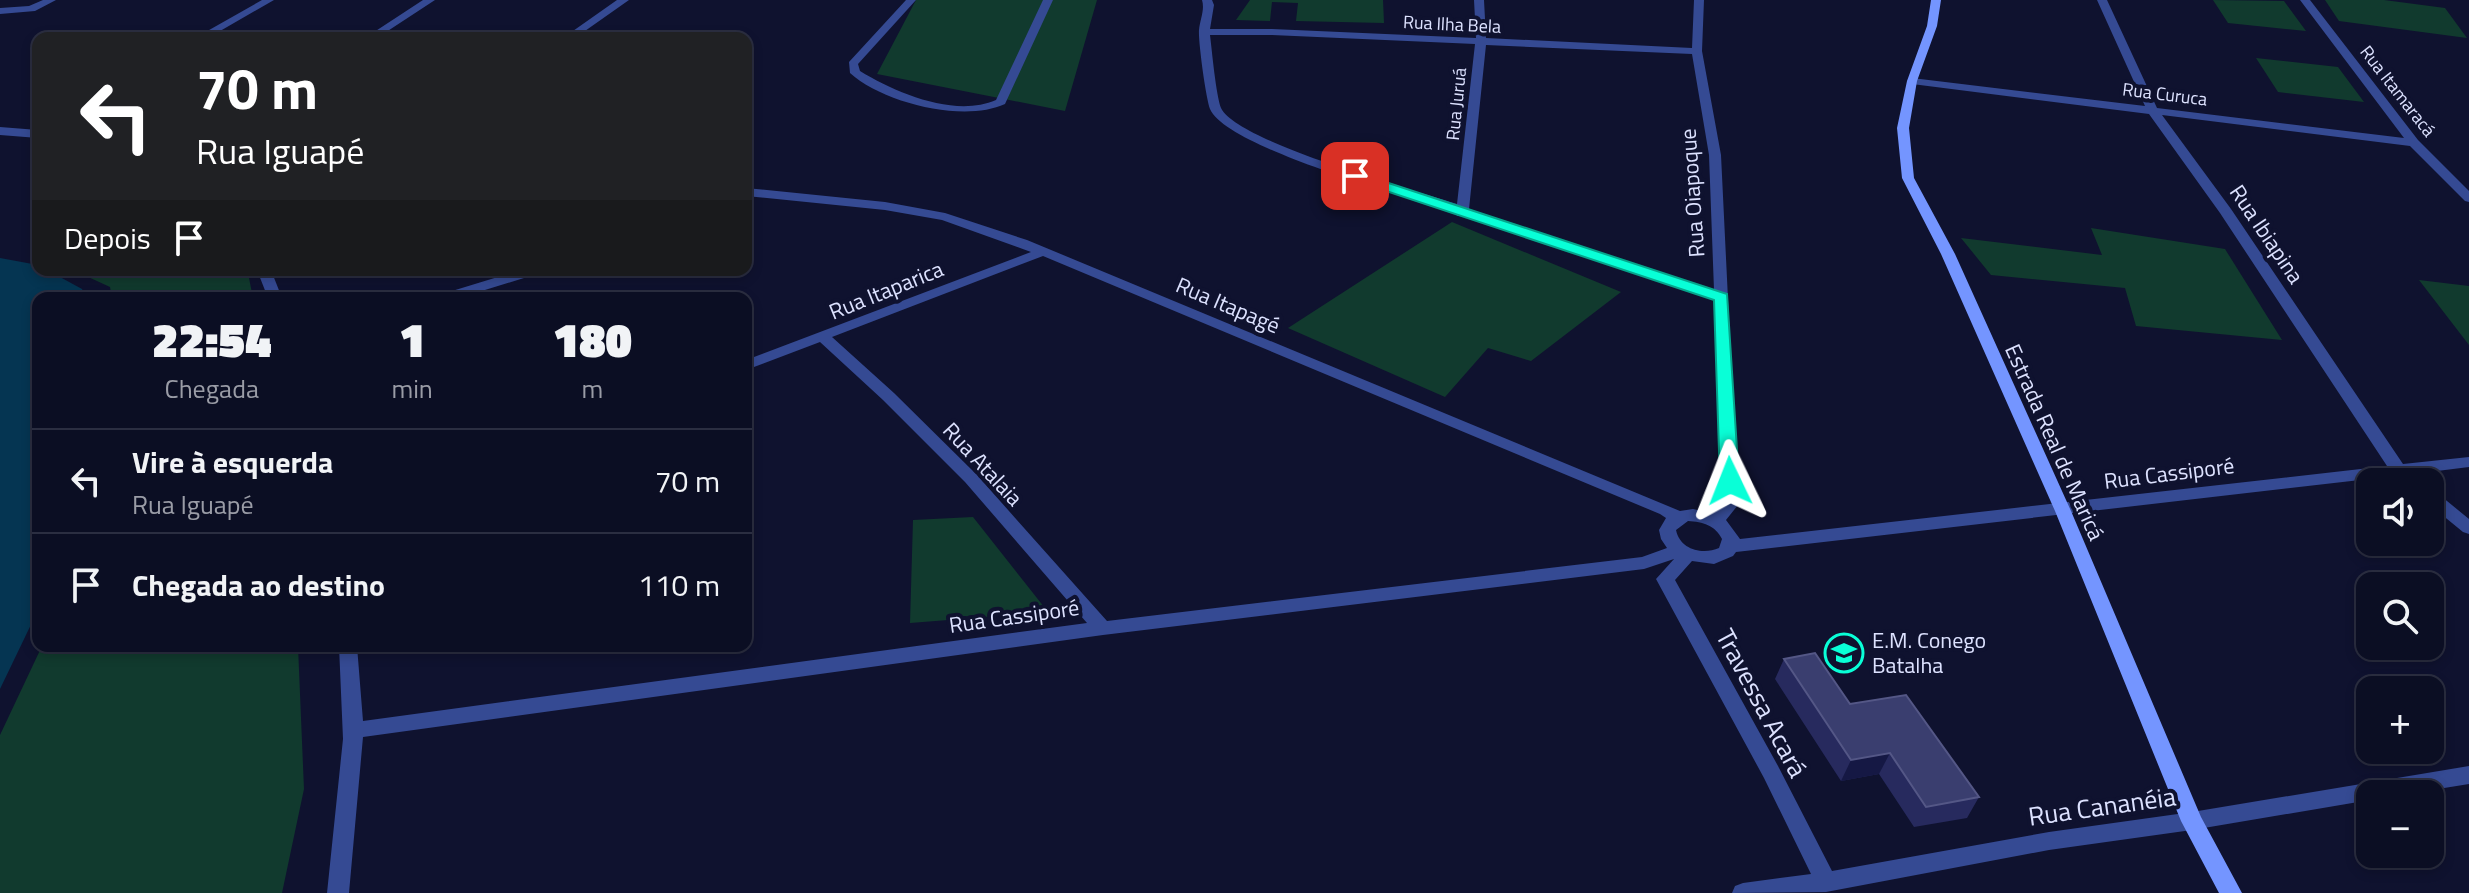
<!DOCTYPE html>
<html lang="pt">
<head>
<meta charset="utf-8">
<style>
  body { margin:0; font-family:"Titillium Web",sans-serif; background:#14172b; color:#f1f3f6; height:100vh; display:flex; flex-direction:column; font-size:30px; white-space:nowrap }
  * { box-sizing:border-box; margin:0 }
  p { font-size:26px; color:#9a9ca6 }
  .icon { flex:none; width:44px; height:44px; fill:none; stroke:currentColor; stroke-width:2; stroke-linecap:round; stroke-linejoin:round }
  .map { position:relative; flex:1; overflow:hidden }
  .drawer { position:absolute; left:32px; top:292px; width:720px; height:360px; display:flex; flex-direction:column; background:#0b0e23; border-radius:16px; box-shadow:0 4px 12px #0003,0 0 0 2px #2b2e41 }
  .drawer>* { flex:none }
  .banner { position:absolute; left:32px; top:32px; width:720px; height:244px; border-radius:16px; box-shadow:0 4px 12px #0003,0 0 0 2px #2b2e41; background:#202124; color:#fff; overflow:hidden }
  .buttons { position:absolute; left:2356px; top:468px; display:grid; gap:16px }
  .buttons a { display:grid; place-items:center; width:88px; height:88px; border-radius:16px; background:#0b0e23; box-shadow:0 4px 12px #0003,0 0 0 2px #2b2e41; font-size:40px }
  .pin { position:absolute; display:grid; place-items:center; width:68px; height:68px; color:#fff; margin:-34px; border-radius:16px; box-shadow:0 4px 12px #0006 }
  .me { position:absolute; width:88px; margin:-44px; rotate:358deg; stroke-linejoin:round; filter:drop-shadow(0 0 6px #0008) }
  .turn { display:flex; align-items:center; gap:28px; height:168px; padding:0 32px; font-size:36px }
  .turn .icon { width:104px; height:104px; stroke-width:2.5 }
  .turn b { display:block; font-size:56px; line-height:68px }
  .then { display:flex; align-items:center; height:76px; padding:0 32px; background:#0003; gap:16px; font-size:30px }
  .eta { display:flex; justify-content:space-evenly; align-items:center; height:136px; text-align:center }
  .eta b { font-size:48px; font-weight:800; line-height:56px }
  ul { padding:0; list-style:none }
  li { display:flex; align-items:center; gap:24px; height:104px; padding:0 32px; border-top:2px solid #2b2e41 }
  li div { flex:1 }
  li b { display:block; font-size:30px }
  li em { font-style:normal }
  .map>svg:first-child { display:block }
</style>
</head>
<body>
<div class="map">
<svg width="2469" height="893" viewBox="0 0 2469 893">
  <rect width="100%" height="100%" fill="#0f122f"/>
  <path fill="#113a2e" d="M 916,0 L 1097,0 L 1065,111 L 877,74 Z
    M 1250,0 L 1383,0 L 1384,23 L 1296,21 L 1298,3 L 1272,2 L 1270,21 L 1236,20 Z
    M 2213,0 L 2284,1 L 2306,31 L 2228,23 Z
    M 2325,0 L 2384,0 L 2445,8 L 2467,38 L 2339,21 Z
    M 2256,58 L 2338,67 L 2364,102 L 2278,92 Z
    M 1452,222 L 1621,292 L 1531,361 L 1488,348 L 1445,397 L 1288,328 Z
    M 2091,228 L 2225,249 L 2282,340 L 2136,326 L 2125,288 L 1991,275 L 1961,238 L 2102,255 Z
    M 73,270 L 238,270 L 248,273 L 253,298 L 112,298 L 110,287 Z
    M 2419,280 L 2469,286 L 2469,345 Z
    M 973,517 L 1048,612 L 910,623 L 913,520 Z
    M 42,646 L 298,646 L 304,789 L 282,893 L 0,893 L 0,735 Z"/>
  <path fill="#053552" d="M 0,258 L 38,265 L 38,270 L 47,270 L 82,289 L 86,298 L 38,298 L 38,610 L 0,689 Z"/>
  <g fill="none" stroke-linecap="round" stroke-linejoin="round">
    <path fill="#354a93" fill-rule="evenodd" d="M 43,0 L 56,0 L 35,11 L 0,14 L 0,8 L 29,6 Z
      M 262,0 L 274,0 L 208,38 L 195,38 Z
      M 423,0 L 435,0 L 377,38 L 365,38 Z
      M 617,0 L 629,0 L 575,38 L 563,38 Z
      M 906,0 L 916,0 L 858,64 L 860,71 C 896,93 955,118 996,100 L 1043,0 L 1053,0 L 1005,104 C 964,123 883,103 850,73 L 849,62 Z
      M 1202,0 L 1212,0 L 1214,5 L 1210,29 L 1272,29 L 1476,38 L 1474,0 L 1484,0 L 1486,38 L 1692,48 L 1694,0 L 1704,0 L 1702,51 L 1721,155 L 1738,505 L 1726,520 L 1740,539 L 2387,466 L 2220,213 L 2149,114 L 1912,84 L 1907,81 L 1912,78 L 2145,106 L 2097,0 L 2107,0 L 2157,108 L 2404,138 L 2300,0 L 2310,0 L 2418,140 L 2469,191 L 2469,202 L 2465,201 L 2410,146 L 2162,115 L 2231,209 L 2403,464 L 2469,457 L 2469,467 L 2413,474 L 2421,482 L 2402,482 L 2395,476 L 1736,552 L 1733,556 L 1714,564 L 1692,561 L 1675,580 L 1778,766 L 1832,871 L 2049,832 L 2192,812 L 2469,766 L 2469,784 L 2407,794 L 2370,794 L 2370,800 L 2192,830 L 2049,850 L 1826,892 L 1732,893 L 1735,886 L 1743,883 L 1811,874 L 1764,778 L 1656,579 L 1674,559 L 1644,569 L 1103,635 L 363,737 L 349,893 L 327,893 L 343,739 L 339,646 L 357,646 L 363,721 L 1087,623 L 965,482 L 883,400 L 820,342 L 746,370 L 746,360 L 1031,252 L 942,220 L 885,210 L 746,196 L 746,188 L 885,202 L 945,213 L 1027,240 L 1680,511 L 1693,509 L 1712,513 L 1722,503 L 1714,299 L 1466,216 L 1457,216 L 1456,213 C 1410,197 1227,148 1210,109 C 1206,99 1198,41 1199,30 C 1200,19 1205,10 1202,0 ZM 1210,35 L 1272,35 L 1475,44 L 1457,204 C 1414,190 1237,142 1221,108 C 1216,95 1212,51 1210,35 ZM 1486,45 L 1692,54 L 1709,155 L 1714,290 L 1469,209 ZM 1043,256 L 1660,514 L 1666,518 L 1659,530 L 1661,539 L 1667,548 L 1642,557 L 1107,621 L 976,474 L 894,393 L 832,337 ZM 1688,521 C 1703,522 1715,525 1722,539 L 1719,548 C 1703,555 1680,550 1676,530 Z
      M 0,127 L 38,130 L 38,138 L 0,135 Z
      M 257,270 L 271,270 L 282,298 L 268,298 Z
      M 521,270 L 542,270 L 540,273 L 459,298 L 437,298 L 439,295 Z
      M 2430,490 L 2436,492 L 2469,519 L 2469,534 L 2463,532 L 2430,505 Z"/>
    <path fill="#7495ff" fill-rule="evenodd" d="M 1931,0 L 1941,0 L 1937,26 L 1917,81 L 1909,128 L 1914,178 L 1955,254 L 2071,511 L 2201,817 L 2242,893 L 2219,893 L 2181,821 L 2055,511 L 1941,254 L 1902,178 L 1897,128 L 1907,81 L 1927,26 Z"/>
  </g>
  <path fill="#272a5e" d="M 1784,659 L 1850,704 L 1979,797 L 1967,818 L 1914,827 L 1879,774 L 1841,781 L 1775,679 Z"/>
  <path fill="#151844" d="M 1890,753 L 1879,774 L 1841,781 L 1851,760 Z"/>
  <path fill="#3a3e6f" stroke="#545786" stroke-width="2" d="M 1815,653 L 1850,704 L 1906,695 L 1979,797 L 1926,807 L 1890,753 L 1851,760 L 1784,659 Z"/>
  <path fill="#09ffd7" stroke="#06a68c" stroke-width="2" d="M 1355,172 L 1727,294 L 1739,481 L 1736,486 L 1730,488 L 1720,481 L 1714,300 L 1350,179 L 1350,173 Z"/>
  <defs>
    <g id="school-ring" transform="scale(2)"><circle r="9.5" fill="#0f122f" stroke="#09ffd7" stroke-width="1.5"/><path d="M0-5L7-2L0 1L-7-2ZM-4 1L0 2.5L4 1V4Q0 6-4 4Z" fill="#09ffd7"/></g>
  </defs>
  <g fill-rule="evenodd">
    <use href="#school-ring" x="1844" y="653"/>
  </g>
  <g text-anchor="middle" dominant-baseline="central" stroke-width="8" stroke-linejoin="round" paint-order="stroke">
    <g font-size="18" fill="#dde2ff" stroke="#0f122f">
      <text transform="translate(1452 24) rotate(3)">Rua Ilha Bela</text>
      <text transform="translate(2398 91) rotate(52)">Rua Itamaracá</text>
      <text transform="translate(2165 94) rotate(7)">Rua Curuca</text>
      <text transform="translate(1456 104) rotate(-84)">Rua Juruá</text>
    </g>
    <g font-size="22" fill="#dde2ff" stroke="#0f122f">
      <text transform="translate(1692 193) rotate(-94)">Rua Oiapoque</text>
      <text transform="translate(2267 234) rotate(56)">Rua Ibiapina</text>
      <text transform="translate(886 290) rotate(-22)">Rua Itaparica</text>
      <text transform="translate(1228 305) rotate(23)">Rua Itapagé</text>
      <text transform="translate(2055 442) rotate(66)">Estrada Real de Maricá</text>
      <text transform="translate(983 464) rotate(47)">Rua Atalaia</text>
      <text transform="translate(2169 473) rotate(-7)">Rua Cassiporé</text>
      <text transform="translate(1014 616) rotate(-8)">Rua Cassiporé</text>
    </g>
    <g font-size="22" fill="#dde2ff" stroke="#0f122f" text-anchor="start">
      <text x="1872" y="640">E.M. Conego<tspan x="1872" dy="25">Batalha</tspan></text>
    </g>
    <g font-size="26" fill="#dde2ff" stroke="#0f122f">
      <text transform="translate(1762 703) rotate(62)">Travessa Acará</text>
      <text transform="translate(2102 806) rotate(-8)">Rua Cananéia</text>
    </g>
  </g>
</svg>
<div class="buttons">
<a><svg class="icon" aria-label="sound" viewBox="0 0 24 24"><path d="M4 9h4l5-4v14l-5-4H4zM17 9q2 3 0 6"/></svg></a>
<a><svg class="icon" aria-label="search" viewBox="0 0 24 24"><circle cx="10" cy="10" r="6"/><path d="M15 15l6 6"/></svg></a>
<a>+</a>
<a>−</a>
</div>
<div class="pin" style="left:1355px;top:176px;background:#d93025"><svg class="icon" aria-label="arrive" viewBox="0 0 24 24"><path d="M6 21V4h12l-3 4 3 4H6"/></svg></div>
<svg class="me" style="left:1730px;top:481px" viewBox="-20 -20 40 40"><path d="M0-17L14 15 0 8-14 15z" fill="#09ffd7" stroke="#fff" stroke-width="4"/></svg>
<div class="banner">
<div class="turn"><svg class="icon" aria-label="left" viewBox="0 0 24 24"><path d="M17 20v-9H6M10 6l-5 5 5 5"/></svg><div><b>70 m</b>Rua Iguapé</div></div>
<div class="then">Depois<svg class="icon" aria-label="arrive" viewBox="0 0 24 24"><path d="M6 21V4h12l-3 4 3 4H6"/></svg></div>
</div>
<section class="drawer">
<div class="eta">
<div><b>22:54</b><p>Chegada</p></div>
<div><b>1</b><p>min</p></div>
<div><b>180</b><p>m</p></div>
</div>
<ul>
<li><svg class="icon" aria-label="left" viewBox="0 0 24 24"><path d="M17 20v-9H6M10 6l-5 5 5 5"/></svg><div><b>Vire à esquerda</b><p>Rua Iguapé</p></div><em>70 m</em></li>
<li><svg class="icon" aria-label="arrive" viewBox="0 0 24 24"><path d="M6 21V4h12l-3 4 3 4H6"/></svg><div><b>Chegada ao destino</b></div><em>110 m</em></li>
</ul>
</section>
</div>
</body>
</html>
